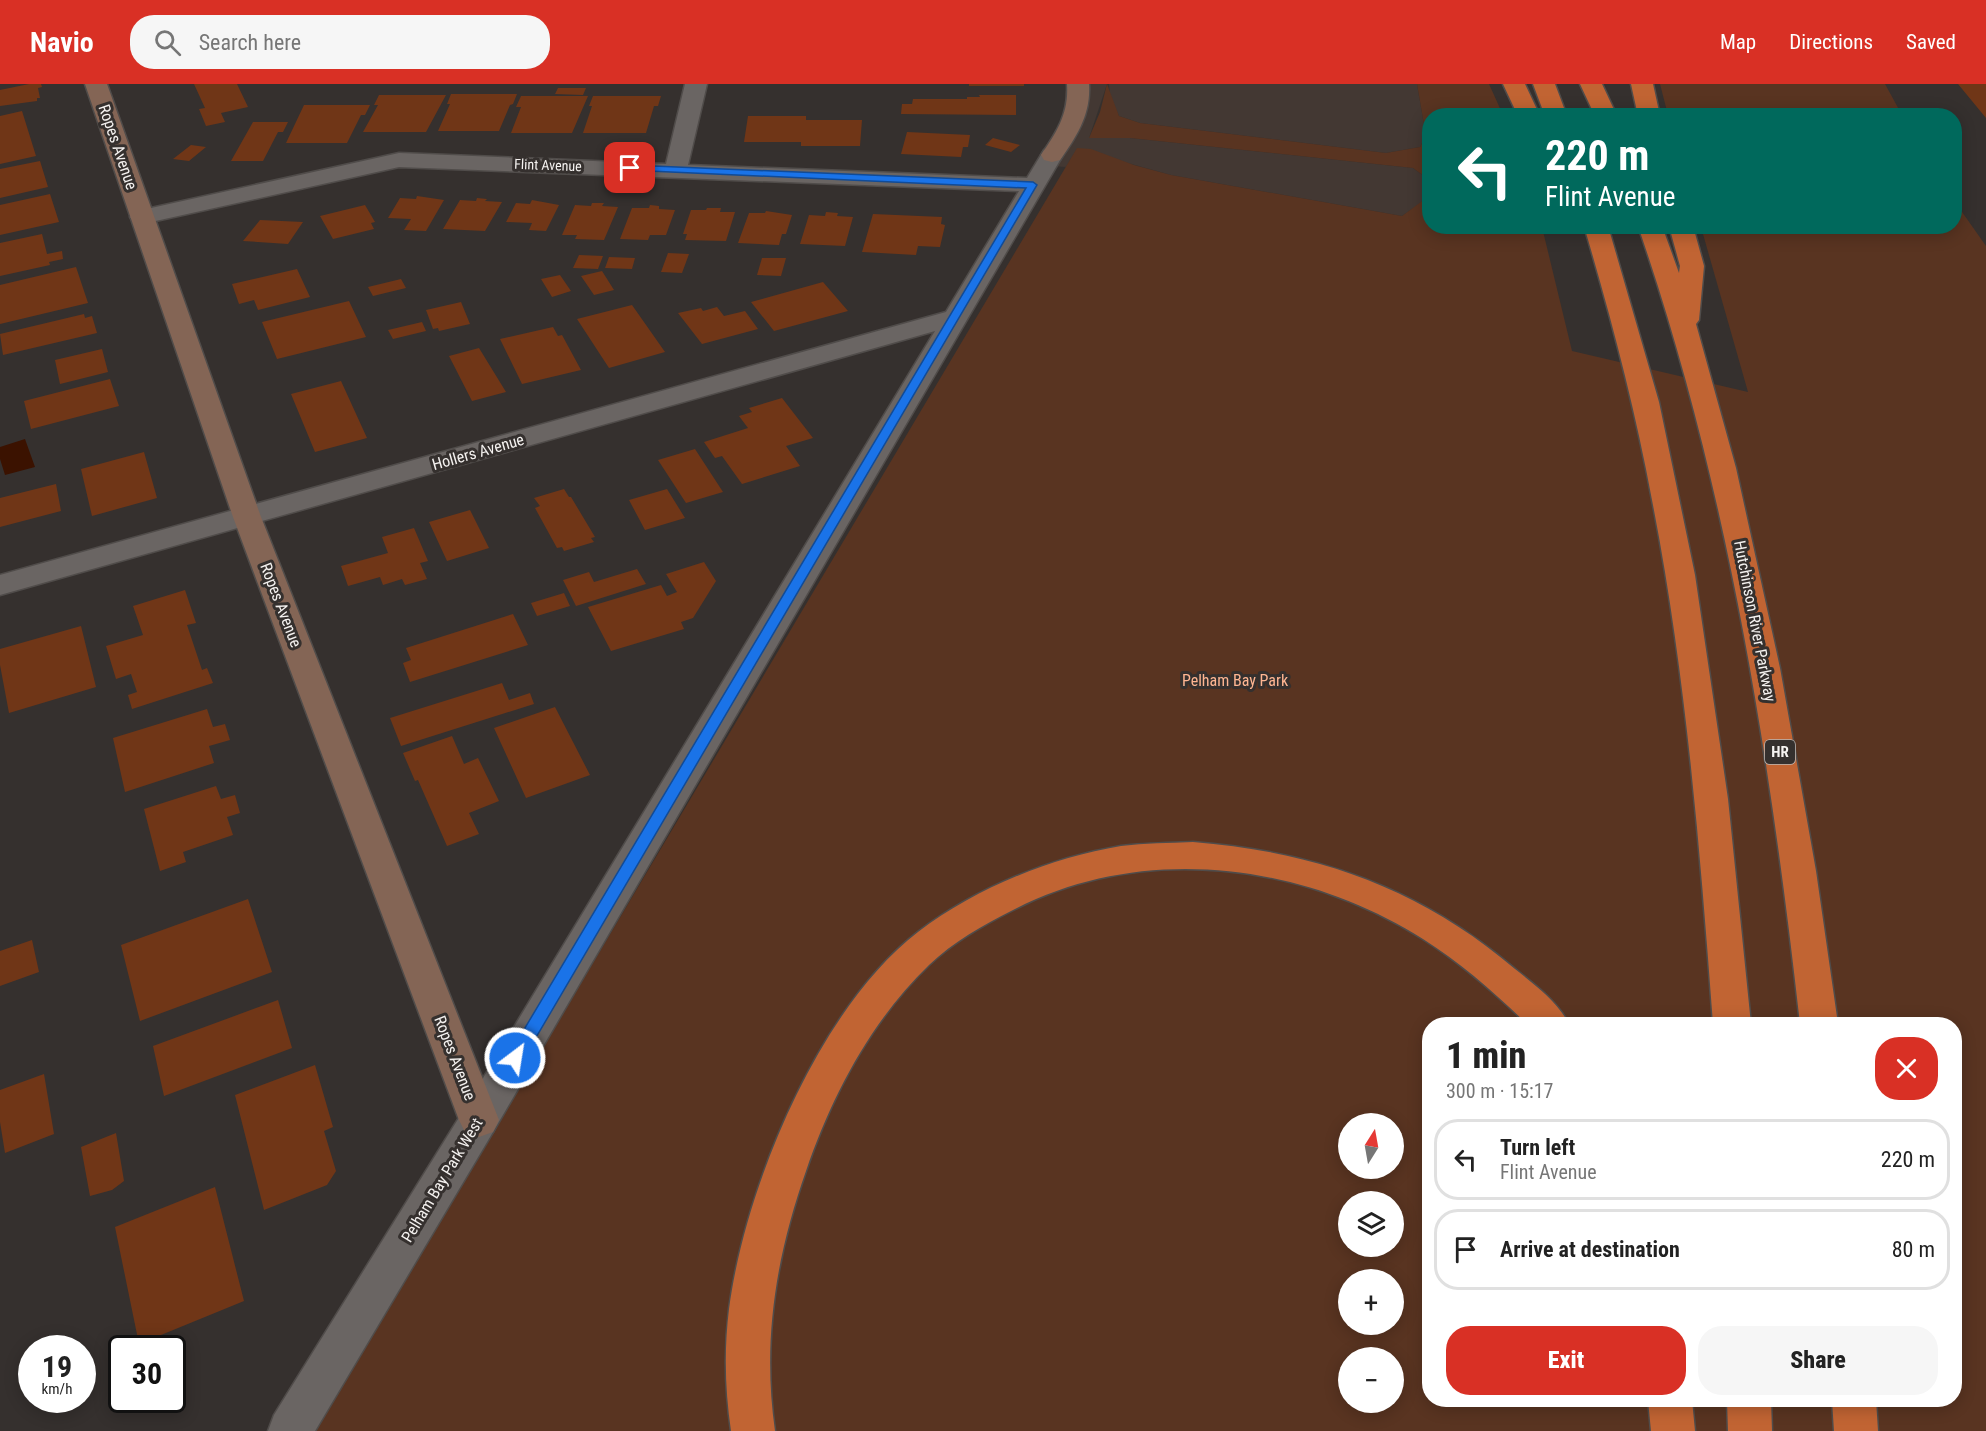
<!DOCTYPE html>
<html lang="en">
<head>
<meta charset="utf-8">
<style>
  body { margin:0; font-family:"Roboto Condensed",sans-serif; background:#f6f6f6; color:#222; height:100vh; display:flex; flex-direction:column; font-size:22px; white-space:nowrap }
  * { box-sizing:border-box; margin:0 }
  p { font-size:20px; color:#767676 }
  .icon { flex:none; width:33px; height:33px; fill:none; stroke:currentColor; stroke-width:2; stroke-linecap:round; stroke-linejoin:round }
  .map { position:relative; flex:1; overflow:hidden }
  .drawer { position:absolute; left:1422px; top:933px; width:540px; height:390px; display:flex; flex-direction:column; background:#fff; border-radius:24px; box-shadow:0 3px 15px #0003 }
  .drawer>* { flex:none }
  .top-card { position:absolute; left:1422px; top:24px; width:540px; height:126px; border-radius:24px; box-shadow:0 3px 15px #0003; background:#00695c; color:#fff; overflow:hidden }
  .needle { width:39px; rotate:11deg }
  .controls { position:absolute; left:1338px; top:1029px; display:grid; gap:12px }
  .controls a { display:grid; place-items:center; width:66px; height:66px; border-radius:50%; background:#fff; box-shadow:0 3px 15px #0003; font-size:30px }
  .speed { position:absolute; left:18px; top:1251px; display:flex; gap:12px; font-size:30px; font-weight:700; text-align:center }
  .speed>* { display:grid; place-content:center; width:78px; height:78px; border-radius:50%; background:#fff; box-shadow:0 3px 15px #0003; line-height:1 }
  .speed small { font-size:15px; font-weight:400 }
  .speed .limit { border:3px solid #111; border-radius:9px; background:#fff; color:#111 }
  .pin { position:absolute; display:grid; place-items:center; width:51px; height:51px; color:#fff; margin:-26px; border-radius:12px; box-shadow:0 3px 9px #0006 }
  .me { position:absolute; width:66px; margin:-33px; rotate:31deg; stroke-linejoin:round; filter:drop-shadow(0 0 4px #0008) }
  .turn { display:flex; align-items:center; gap:21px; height:126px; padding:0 24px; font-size:27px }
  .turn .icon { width:78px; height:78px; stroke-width:2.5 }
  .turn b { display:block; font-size:42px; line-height:51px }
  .round { display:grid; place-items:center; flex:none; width:63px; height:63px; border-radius:24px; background:#f6f6f6 }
  .head { display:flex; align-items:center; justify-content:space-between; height:102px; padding:0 24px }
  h1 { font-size:36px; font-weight:800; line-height:45px }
  .button { display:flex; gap:12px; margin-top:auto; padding:12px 24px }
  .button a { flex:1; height:69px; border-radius:24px; background:#d93025; color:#fff; font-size:24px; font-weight:800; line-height:69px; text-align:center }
  .button a+a { background:#f6f6f6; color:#222 }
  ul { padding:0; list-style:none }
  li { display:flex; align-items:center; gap:18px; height:81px; margin:0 12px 9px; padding:0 12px; border:3px solid #e0e0e0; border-radius:24px }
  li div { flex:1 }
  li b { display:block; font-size:22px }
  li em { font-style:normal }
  header { display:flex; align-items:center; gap:36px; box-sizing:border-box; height:84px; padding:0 30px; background:#d93025; color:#fff }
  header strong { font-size:28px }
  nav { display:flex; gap:33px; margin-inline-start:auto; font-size:21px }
  .search { width:420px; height:54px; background:#f6f6f6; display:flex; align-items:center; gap:15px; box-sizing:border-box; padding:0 21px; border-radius:24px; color:#767676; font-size:22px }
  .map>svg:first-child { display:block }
</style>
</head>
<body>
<header>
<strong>Navio</strong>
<div class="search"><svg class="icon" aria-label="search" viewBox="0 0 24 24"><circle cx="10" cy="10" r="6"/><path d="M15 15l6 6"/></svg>Search here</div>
<nav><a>Map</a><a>Directions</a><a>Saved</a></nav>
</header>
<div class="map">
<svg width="1986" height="1347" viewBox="0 0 1986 1347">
  <rect width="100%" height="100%" fill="#35302e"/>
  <path fill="#433833" d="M 1066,0 L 1107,0 L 1089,54 L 1130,54 L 1413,84 L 1428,95 L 1425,116 L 1402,132 L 1171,91 L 1077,65 L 1066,83 L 1034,81 L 1064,32 Z
    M 1109,0 L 1417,0 L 1426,52 L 1420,63 L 1386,69 L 1140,39 L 1119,32 L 1110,13 Z"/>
  <path fill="#593421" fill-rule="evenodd" d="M 1107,0 L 1119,32 L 1140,39 L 1386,69 L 1420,63 L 1426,52 L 1417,0 L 1489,0 L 1503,31 L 1430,32 L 1430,142 L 1542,143 L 1572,267 L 1748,308 L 1701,143 L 1954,142 L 1955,118 L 1986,162 L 1986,1347 L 315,1347 L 1077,64 L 1091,65 L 1134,81 L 1171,91 L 1402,132 L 1425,115 L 1428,95 L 1413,84 L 1130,54 L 1089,54 L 1100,28 ZM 1430,940 L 1954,940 L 1954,1316 L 1430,1316 ZM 1348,1040 L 1394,1040 L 1394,1084 L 1348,1084 ZM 1348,1118 L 1394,1118 L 1394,1162 L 1348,1162 ZM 1348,1196 L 1394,1196 L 1394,1240 L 1348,1240 ZM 1348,1274 L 1394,1274 L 1394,1318 L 1348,1318 Z
    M 1660,0 L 1885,0 L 1902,31 L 1668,31 Z"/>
  <path fill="#3b1200" d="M 25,355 L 35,383 L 5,391 L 0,375 L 0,363 Z"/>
  <path fill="#703617" d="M 29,0 L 41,0 L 42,3 L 38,4 L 40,14 L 37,14 L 37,17 L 0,22 L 0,6 Z
    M 194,0 L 237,0 L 248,23 L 221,29 L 225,38 L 206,42 L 199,25 L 205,24 Z
    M 969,0 L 1024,0 L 1024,2 L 969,2 Z
    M 1958,0 L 1986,0 L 1986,34 Z
    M 558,4 L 586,4 L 583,11 L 555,10 Z
    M 451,10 L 517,10 L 513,20 L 510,21 L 499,47 L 438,47 L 450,20 L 447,20 Z
    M 379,11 L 446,11 L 426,48 L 363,48 L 378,21 L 374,21 Z
    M 979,11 L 1016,11 L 1016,31 L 901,30 L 902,20 L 912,20 L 913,15 L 967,15 L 967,13 L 980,13 Z
    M 521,12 L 588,12 L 572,49 L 511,49 L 521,23 L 516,23 Z
    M 593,12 L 661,12 L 658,22 L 654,22 L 646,49 L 583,49 L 592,22 L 589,22 Z
    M 304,21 L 370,21 L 365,31 L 361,31 L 347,59 L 286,59 Z
    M 22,27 L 36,72 L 0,80 L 0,32 Z
    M 748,32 L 806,32 L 806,36 L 862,36 L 860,62 L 801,62 L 801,58 L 744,58 Z
    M 253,38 L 288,38 L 283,48 L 278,48 L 263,77 L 231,77 Z
    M 907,48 L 970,51 L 968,63 L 963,63 L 961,73 L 901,70 Z
    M 993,54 L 1020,61 L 1011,68 L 985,61 Z
    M 191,61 L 206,63 L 189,77 L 173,75 Z
    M 40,77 L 48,103 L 0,114 L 0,85 Z
    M 50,110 L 59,138 L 0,151 L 0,121 Z
    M 417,112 L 444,116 L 426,147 L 404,146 L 411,135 L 388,134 L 400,114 L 416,115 Z
    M 477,114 L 487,115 L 485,117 L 502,118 L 485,147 L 443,145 L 460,116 L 476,117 Z
    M 532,116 L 559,121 L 546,147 L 529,146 L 532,139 L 506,138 L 516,119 L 530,120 Z
    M 592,119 L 604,119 L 602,122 L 618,123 L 604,156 L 575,155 L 577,151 L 562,151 L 575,121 L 591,122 Z
    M 365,121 L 375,138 L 371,139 L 374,145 L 333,155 L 320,132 Z
    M 650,121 L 659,122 L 659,125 L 675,126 L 666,151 L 650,151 L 648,156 L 620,155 L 632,124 L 649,124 Z
    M 707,124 L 721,124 L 720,128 L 735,128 L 726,157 L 685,156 L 687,150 L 683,150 L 691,126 L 706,126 Z
    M 766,127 L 792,131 L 786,150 L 782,150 L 779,161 L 738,159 L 749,129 L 765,129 Z
    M 826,128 L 838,129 L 837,132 L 853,133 L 845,162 L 800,160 L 809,131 L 825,132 Z
    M 873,130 L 942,133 L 941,140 L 945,141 L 940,163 L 918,162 L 916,171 L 862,168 Z
    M 260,136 L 303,138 L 288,160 L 243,157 Z
    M 42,150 L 47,170 L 62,167 L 63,175 L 49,178 L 50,181 L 0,192 L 0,159 Z
    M 668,169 L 689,170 L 682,189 L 661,188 Z
    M 579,171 L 603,172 L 598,185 L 573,184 Z
    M 609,173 L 635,174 L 632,185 L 605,184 Z
    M 762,174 L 786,174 L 781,192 L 757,191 Z
    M 76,183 L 88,219 L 0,240 L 0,201 Z
    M 297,185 L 310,213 L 258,226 L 254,216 L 239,220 L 232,200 Z
    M 602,187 L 614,206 L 594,211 L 581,192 Z
    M 560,191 L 571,207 L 552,213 L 541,195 Z
    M 401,195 L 406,204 L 373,212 L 368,203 Z
    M 823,198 L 848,227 L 774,247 L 751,218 Z
    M 349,217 L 366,253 L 277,275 L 262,238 Z
    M 461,218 L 470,240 L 439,247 L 438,244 L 433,245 L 426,226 Z
    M 632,221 L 665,268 L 609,284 L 577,235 Z
    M 717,223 L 724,232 L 745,227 L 758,245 L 702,260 L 678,229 L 701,224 L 703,227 Z
    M 84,230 L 85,234 L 92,232 L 97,249 L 3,271 L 0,250 Z
    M 422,238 L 426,247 L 393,255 L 388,246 Z
    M 553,243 L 558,252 L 562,251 L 581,286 L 522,300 L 500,255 Z
    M 479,264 L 506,308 L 472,317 L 449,272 Z
    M 102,265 L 108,288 L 60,300 L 55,276 Z
    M 110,295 L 119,322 L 31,345 L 24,317 Z
    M 341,297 L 367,354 L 315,368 L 291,310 Z
    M 782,314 L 813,354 L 786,362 L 800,382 L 742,400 L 722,372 L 715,374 L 704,358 L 748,344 L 739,332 L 752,328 L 749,324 Z
    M 695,365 L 723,408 L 686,419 L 658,376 Z
    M 144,368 L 157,414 L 92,432 L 81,385 Z
    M 56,400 L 61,427 L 0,443 L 0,414 Z
    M 564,405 L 569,413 L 571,413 L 595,453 L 591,454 L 594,458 L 564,467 L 562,463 L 557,464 L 535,424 L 540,422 L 534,414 Z
    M 667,405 L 685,434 L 645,446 L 629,416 Z
    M 470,426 L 489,464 L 447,477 L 429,438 Z
    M 414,444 L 428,477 L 420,479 L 427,495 L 405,501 L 402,495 L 383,501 L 380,493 L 348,502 L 341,482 L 388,469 L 382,453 Z
    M 704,478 L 716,497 L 693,534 L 681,538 L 684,545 L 611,567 L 588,523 L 661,501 L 667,512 L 677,508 L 666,490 Z
    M 637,485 L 646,500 L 576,522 L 563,496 L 589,488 L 594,498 Z
    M 185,506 L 196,539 L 187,541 L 202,586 L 207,584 L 213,599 L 132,625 L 128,611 L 137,608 L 131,590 L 116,595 L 106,562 L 143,551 L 133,522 Z
    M 564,509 L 570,522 L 537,532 L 531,519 Z
    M 513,530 L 528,561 L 410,598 L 403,579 L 411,576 L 406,564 Z
    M 81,542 L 96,603 L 9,629 L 0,581 L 0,565 Z
    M 502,599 L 509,616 L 530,609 L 534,620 L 401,662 L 390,634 Z
    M 555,623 L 590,691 L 526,714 L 494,644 Z
    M 207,625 L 213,643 L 225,640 L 230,656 L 209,662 L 214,679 L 125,708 L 113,654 Z
    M 452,652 L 464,680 L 478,674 L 499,717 L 469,729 L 479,750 L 447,762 L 418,696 L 415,697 L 403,669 Z
    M 216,702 L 221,715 L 235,711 L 240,729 L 227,733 L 233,751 L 183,768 L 186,778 L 160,787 L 144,725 Z
    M 248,815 L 272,888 L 140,937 L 121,861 Z
    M 32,856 L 39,888 L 0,902 L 0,867 Z
    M 278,916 L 292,964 L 164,1012 L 153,962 Z
    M 315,981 L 333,1043 L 324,1047 L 336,1087 L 327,1101 L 264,1126 L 235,1011 Z
    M 44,990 L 54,1050 L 5,1069 L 0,1038 L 0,1006 Z
    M 116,1049 L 124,1097 L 112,1106 L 90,1112 L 81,1063 Z
    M 215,1103 L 244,1217 L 139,1260 L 115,1143 Z"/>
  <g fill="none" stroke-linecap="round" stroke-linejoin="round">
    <g stroke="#504c4a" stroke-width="3">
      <path id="street" d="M 685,0 L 707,0 L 688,81 L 1027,94 L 1044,66 L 1052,64 L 1060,66 L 1063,71 L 493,1048 L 315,1347 L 268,1347 L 274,1331 L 465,1024 L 935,247 L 0,511 L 0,491 L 946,228 L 1019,107 L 399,83 L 142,140 L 134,138 L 130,133 L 134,128 L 142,126 L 399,69 L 666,80 Z"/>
    </g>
    <g stroke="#504c4a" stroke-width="3">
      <path id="secondary" d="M 85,0 L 107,0 L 261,433 L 499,1036 L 493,1048 L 479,1053 L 465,1048 L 459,1036 L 233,433 Z
        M 1067,0 L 1089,0 C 1091,30 1077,52 1060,76 L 1052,78 L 1044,76 L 1041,71 C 1057,48 1069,29 1067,0 Z"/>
    </g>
    <g stroke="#504c4a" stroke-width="3">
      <path id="highway" d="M 1503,0 L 1525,0 L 1540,32 L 1518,32 Z
        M 1533,0 L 1555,0 L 1567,32 L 1545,32 Z
        M 1580,0 L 1602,0 L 1617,32 L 1595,32 Z
        M 1631,0 L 1653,0 L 1660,32 L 1638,32 Z
        M 1584,142 L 1608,142 L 1659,318 L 1695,491 L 1728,715 L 1751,940 L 1713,940 C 1700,765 1686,589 1652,416 C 1635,324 1611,233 1584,142 Z
        M 1638,142 L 1662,142 L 1679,189 L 1680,182 L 1669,142 L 1693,142 L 1704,182 L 1699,236 L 1696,240 L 1736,384 L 1780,584 L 1816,787 L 1838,940 L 1800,940 C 1770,671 1727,399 1638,142 Z
        M 1193,758 C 1317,768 1420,804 1515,885 C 1535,901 1557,917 1569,940 L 1527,940 C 1495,909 1461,879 1423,855 C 1301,778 1142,759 1013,826 C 983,841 953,858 929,881 C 871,937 832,1011 806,1087 C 776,1172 762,1257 775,1347 L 731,1347 C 725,1306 724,1266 729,1225 C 745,1103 819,924 918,848 C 976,804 1050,774 1121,762 C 1145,759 1169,759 1193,758 Z
        M 1648,1316 L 1692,1316 L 1695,1347 L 1651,1347 Z
        M 1727,1316 L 1771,1316 L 1772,1347 L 1728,1347 Z
        M 1832,1316 L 1876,1316 L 1878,1347 L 1834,1347 Z"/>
    </g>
    <use href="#street" fill="#6a6563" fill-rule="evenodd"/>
    <use href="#secondary" fill="#846555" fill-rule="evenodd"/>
    <use href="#highway" fill="#c16433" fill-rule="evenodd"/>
  </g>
  <path fill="#1a73e8" stroke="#114b97" stroke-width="1.5" d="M 630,81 L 1033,98 L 1037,101 L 521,979 L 515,981 L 510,979 L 507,974 L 510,969 L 1026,104 L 627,86 L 625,84 Z"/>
  <g text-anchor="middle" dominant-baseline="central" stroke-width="6" stroke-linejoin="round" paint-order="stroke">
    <g font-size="14" fill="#f5f2f0" stroke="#35302e">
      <text transform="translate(548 81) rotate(2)">Flint Avenue</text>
    </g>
    <rect fill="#35302e" stroke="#bbb8b6" stroke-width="1.5" x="1765" y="656" width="30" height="24" rx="4.5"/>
    <g font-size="15" font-weight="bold" fill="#f5f2f0">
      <text x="1780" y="668">HR</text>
    </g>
    <g font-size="16" fill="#f5f2f0" stroke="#35302e">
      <text transform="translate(118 63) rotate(71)">Ropes Avenue</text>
      <text transform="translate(478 368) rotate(-16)">Hollers Avenue</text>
      <text transform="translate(281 521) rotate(69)">Ropes Avenue</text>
      <text transform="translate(1755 537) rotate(79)">Hutchinson River Parkway</text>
      <text transform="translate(455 974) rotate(69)">Ropes Avenue</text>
      <text transform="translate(442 1096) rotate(-59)">Pelham Bay Park West</text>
    </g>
    <g font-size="16" fill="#ffb692" stroke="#35302e">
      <text x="1235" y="596">Pelham Bay Park</text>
    </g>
  </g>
</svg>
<div class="controls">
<a><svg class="needle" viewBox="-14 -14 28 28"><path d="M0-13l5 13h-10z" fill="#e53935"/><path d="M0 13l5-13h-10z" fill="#767676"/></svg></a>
<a><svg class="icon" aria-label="layers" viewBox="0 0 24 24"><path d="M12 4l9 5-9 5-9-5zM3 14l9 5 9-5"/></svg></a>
<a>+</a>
<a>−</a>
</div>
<div class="speed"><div>19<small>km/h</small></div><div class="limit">30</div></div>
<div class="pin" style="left:630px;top:84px;background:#d93025"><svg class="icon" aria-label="arrive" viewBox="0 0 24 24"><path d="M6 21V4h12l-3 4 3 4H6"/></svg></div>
<svg class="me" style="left:515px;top:974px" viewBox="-20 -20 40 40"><circle r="17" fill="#1a73e8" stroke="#fff" stroke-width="3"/><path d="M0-11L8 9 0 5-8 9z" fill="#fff"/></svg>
<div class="top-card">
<div class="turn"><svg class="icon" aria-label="left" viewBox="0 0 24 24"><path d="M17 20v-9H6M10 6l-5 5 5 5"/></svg><div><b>220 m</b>Flint Avenue</div></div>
</div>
<section class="drawer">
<div class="head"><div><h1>1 min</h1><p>300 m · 15:17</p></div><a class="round" style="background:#d93025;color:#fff"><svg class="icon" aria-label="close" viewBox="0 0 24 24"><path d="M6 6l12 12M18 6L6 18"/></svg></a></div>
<ul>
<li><svg class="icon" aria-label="left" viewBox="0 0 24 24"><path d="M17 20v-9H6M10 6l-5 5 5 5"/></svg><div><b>Turn left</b><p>Flint Avenue</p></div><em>220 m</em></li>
<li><svg class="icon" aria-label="arrive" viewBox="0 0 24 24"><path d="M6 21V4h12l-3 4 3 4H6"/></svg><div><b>Arrive at destination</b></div><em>80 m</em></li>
</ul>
<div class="button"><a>Exit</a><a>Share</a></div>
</section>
</div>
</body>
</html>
